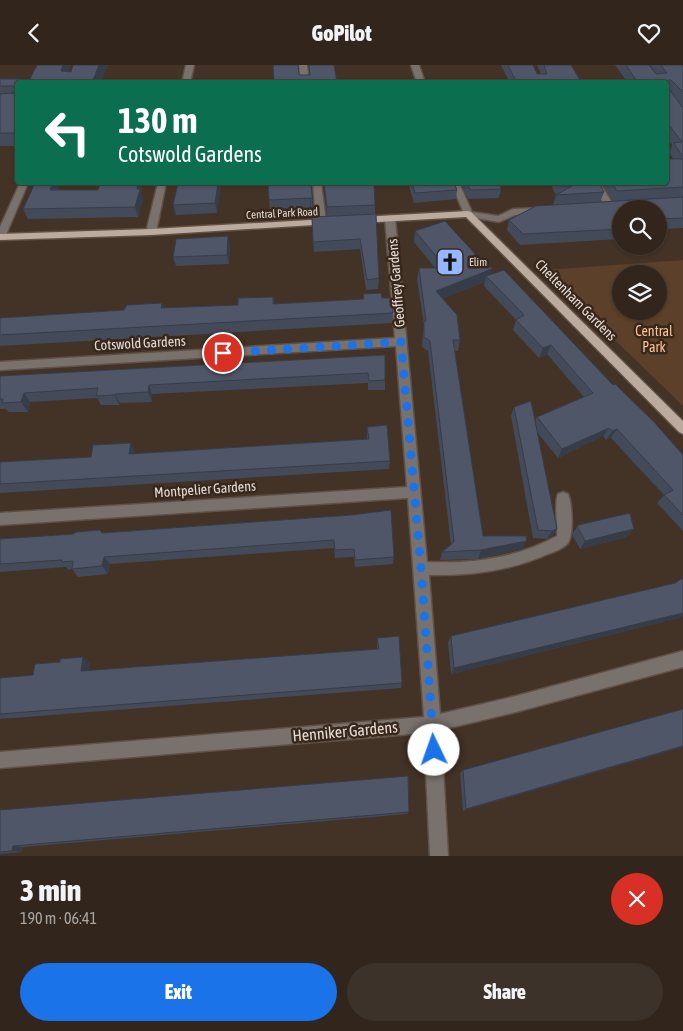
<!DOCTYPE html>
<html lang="en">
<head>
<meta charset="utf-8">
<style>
  body { margin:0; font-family:"Asap Condensed",sans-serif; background:#3d3229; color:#f1f3f6; height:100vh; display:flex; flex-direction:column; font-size:19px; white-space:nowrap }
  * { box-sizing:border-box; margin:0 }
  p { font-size:16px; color:#a8a5a3 }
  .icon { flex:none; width:28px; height:28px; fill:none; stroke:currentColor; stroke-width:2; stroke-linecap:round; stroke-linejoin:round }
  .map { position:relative; height:791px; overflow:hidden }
  .side { display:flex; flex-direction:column; background:#32261c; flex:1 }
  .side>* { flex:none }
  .guide { position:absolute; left:15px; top:15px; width:654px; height:105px; border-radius:5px; box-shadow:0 1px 4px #0004,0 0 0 1px #4d433b; background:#0b6e4f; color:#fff; overflow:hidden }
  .controls { position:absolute; left:612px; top:135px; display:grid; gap:10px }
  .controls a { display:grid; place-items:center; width:55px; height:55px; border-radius:50%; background:#32261c; box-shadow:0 1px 4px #0004,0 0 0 1px #4d433b; font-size:25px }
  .pin { position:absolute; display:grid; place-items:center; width:42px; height:42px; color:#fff; margin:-21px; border:2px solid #fff; border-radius:50%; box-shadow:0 1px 5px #0007 }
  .me { position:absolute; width:55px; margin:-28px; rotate:357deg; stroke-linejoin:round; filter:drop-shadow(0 0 4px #0008) }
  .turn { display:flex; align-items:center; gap:18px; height:105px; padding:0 20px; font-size:22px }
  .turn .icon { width:65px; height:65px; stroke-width:2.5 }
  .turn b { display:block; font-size:35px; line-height:42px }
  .round { display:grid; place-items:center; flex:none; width:52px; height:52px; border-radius:26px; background:#3d3229 }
  .summary { display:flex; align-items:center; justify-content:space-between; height:85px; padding:0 20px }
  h1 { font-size:30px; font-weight:800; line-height:38px }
  .cta { display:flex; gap:10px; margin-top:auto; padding:10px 20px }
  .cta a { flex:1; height:58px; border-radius:30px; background:#1a73e8; color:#fff; font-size:20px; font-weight:800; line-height:58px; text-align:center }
  .cta a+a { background:#3d3229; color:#f1f3f6 }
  header { display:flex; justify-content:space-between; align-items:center; height:65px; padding:0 20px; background:#32261c; font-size:22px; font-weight:800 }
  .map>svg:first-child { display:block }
</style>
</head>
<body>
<header><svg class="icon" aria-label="back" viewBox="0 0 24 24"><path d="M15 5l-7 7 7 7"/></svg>GoPilot<svg class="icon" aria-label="heart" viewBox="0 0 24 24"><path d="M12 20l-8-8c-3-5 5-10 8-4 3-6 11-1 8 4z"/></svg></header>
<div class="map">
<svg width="683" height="791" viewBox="0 0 683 791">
  <rect width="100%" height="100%" fill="#433226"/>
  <path fill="#5c4029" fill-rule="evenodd" d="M 683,195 L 683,341 L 579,240 L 579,236 C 568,224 556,216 545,205 ZM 621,209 L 659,209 L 659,246 L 621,246 Z"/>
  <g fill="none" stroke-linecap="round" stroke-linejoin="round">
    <g stroke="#605045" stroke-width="3">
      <path id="minor" d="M 186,0 L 194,0 L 190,18 L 182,18 Z
        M 299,0 L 307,0 L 309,18 L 301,18 Z
        M 411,0 L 419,0 L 425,18 L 417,18 Z
        M 20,118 L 28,118 L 5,172 L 0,175 L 0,162 Z
        M 158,118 L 166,118 L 156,167 L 151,170 L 146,167 Z
        M 313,118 L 321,118 L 326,157 L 321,160 L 316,157 Z
        M 451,118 L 459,118 L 472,147 L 498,151 L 513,144 L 542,143 L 547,146 L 542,149 L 515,150 L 499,157 L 465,151 Z
        M 592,118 L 600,118 L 614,141 L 612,143 L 606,143 Z
        M 390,150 L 395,153 L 427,497 C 473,499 517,493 557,471 C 558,459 554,438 558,429 L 563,427 L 568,429 C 572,437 574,470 568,478 C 564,483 554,487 548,489 C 510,506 470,511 429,510 L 440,649 L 516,631 L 683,586 L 683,602 L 516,647 L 441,665 L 448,791 L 430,791 L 424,668 L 0,703 L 0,687 L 424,652 L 408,433 L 0,460 L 0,448 L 407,422 L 396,281 L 0,305 L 0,297 L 395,273 L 385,153 Z"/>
    </g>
    <g stroke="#605045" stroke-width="3">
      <path id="major" d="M 468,146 L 471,147 L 683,356 L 683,369 L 679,367 L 466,152 L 360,158 L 355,155 L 360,152 Z
        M 327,154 L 332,157 L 330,159 L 151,170 L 0,175 L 0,169 L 151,164 Z"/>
    </g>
    <use href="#minor" fill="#79716b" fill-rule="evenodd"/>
    <use href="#major" fill="#bbaa9d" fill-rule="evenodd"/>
  </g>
  <path fill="#434a59" d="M 37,0 L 71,0 L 69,7 L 108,0 L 18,18 L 18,81 L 0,81 L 0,14 L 30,14 Z
    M 501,0 L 533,0 L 537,9 L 541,9 L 537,0 L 571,0 L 582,18 L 510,18 Z
    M 615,0 L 649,0 L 657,9 L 650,0 L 683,0 L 683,42 L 678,36 L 683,43 L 683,163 L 659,164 L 659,144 L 621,144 L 621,174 L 520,180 L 507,165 L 509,155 L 553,140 L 556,130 L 550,118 L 599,118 L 604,127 L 600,137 L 613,136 L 601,118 L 666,118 L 673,94 L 669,88 L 672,80 L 666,72 L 666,18 L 628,18 Z
    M 100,118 L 144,118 L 141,128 L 143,134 L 138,152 L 28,154 L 23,144 L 58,125 L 98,125 Z
    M 178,118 L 221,118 L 217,148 L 176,150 L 173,140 Z
    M 311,118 L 314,152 L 327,151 L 324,118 L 375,140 L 375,149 L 379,213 L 378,224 L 366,225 L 360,184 L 314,187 L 311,143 L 270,145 L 269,135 Z
    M 408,118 L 454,118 L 457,125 L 456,134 L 414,138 Z
    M 461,118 L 499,118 L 501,124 L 499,133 L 468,134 Z
    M 415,166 L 491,209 L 613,320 L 683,390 L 683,466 L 657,438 L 664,430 L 611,373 L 606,375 L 603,371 L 558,393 L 537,367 L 557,464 L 552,471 L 547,474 L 533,473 L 511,351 L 514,342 L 535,356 L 537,352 L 584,332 L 547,289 L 539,293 L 513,265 L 516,255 L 484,221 L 485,217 L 443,233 L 460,275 L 458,286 L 455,286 L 483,471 L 527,476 L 522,484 L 478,494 L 440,495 L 442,487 L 451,480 L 428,286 L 422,282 L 423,267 L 424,260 L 417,214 L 419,203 L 435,203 L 414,177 Z
    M 230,181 L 229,199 L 176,201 L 173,192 Z
    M 363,229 L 382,233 L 393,248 L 392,258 L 0,281 L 0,253 L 124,245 L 162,238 L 163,243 L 238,240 L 273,232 L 274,239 L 363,234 Z
    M 385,290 L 385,325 L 368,325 L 368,318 L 152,329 L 152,337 L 120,338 L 119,340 L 101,340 L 97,333 L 30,337 L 28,347 L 9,347 L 6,344 L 0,344 L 0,311 Z
    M 367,362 L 390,396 L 389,404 L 0,428 L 0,397 L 91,392 L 135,387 L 135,389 L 367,374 Z
    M 351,450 L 394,492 L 393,499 L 355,502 L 354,492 L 335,493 L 334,483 L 110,499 L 108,509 L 78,512 L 72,504 L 68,505 L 66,502 L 0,507 L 0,474 L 102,468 Z
    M 578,460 L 627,472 L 580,484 L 573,471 L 573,468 Z
    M 683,513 L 683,552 L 451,609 L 448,577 L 451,571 L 675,518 Z
    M 377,573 L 402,618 L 401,623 L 0,654 L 0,613 L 33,610 L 90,598 L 88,606 L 377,584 Z
    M 683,644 L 683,682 L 463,746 L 460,708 L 463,705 Z
    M 0,745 L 409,747 L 407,749 L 23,782 L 22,787 L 0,789 Z"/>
  <path fill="#373c49" d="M 63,0 L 71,0 L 66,18 L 61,6 Z
    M 99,0 L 108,0 L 101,18 L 92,18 Z
    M 18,62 L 18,75 L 14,68 Z
    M 53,118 L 61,118 L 54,135 L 50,125 Z
    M 138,118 L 144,118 L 141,128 L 143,134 L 138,152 L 135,142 L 137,124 Z
    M 218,118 L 221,118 L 221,119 L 217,148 L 215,138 Z
    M 228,171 L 230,181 L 229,199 L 227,190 Z
    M 492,204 L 490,214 L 486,211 L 485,217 L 434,237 L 436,226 Z
    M 551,280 L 547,289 L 539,293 L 543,283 Z
    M 149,320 L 152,329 L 152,337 L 148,327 Z
    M 24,328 L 30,337 L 28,347 L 21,337 Z
    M 115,329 L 120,338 L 119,340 L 115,330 Z
    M 609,363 L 603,371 L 558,393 L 562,384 Z
    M 617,364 L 611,373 L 606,375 L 612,366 Z
    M 131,378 L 135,387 L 133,398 L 129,389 Z
    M 557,464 L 552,471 L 547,474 L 552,466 Z
    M 634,464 L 627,472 L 580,484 L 585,476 Z
    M 527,476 L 522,484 L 478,494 L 481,485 Z
    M 104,492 L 110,499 L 108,509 L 102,501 Z
    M 683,548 L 683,552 L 451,609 L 454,603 Z
    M 83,592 L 90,598 L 87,612 L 81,606 Z
    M 683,681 L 683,682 L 463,746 L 466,744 Z
    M 13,781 L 23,782 L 22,787 L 12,786 Z"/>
  <path fill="#4e5668" stroke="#373c49" d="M 37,0 L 63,0 L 61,6 L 71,7 L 73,0 L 99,0 L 92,18 L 18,18 L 18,62 L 14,68 L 0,68 L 0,29 L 14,28 L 15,23 L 13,21 L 0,21 L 0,14 L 30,14 Z
    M 273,0 L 298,0 L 299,10 L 310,10 L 309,0 L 334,0 L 337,18 L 274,18 Z
    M 508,0 L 533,0 L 537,9 L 547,9 L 544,0 L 571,0 L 582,18 L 517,18 Z
    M 626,0 L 649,0 L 656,9 L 667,8 L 661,0 L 683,0 L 683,27 L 671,15 L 669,15 L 669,24 L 683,43 L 683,92 L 674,78 L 682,77 L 666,56 L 666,18 L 638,18 Z
    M 666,94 L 683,94 L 683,122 L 617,126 L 612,118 L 666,118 Z
    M 35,118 L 53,118 L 50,125 L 98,125 L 100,118 L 138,118 L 137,124 L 140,124 L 135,142 L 23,144 Z
    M 178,118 L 218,118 L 215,138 L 173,140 Z
    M 268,118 L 311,118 L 313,143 L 311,143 L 311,133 L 269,135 Z
    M 324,118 L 367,118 L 367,119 L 374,119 L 375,140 L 327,142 Z
    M 412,118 L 454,118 L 457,125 L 415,128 Z
    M 467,118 L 499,118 L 501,124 L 470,125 Z
    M 558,118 L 599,118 L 604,127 L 556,130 L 572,121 L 560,121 Z
    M 683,132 L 683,153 L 659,154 L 659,144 L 621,144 L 621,164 L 523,169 L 509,155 L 536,141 Z
    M 376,149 L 379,213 L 367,215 L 360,174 L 313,177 L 312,152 Z
    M 445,156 L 488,203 L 492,202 L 492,204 L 436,226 L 457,250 L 460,275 L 453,275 L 483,471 L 526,471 L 527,476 L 481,485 L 442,487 L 454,477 L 430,276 L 424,272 L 424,256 L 426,256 L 419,203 L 446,203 L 415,166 Z
    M 228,171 L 227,190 L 173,192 L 176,174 Z
    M 504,205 L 613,320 L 615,319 L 654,357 L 683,390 L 683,450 L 664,430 L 673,425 L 617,364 L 612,366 L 609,363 L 562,384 L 537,352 L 593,328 L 551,280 L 543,283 L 516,255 L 524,250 L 486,211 Z
    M 381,228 L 382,233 L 391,233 L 393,248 L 0,270 L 0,253 L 124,245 L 127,240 L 162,238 L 161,243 L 238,240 L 238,233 L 273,232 L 273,239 L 364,234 L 363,229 Z
    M 385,290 L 385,315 L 369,316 L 368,308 L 149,320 L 148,327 L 115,329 L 115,330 L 96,331 L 98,323 L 24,328 L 21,337 L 2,338 L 3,334 L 0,334 L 0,311 Z
    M 531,336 L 557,464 L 552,466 L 538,465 L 514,342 Z
    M 387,360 L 390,396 L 0,419 L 0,397 L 91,392 L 93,380 L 131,378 L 129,389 L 369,374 L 367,362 Z
    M 391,445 L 394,492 L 355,495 L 354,484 L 335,485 L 334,475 L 104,492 L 102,501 L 72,504 L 73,496 L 62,497 L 62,495 L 0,499 L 0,474 L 73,469 L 76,467 L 100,465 L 102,468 L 351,450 Z
    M 630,448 L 634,464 L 585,476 L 578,463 L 578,460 Z
    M 683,513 L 683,548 L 454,603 L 451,571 L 675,518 Z
    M 399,571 L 402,618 L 0,649 L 0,613 L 33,610 L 35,599 L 60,597 L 60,594 L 83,592 L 81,606 L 379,584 L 377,573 Z
    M 683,644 L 683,681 L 466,744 L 463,705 Z
    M 408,711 L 409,747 L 13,781 L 12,786 L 0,787 L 0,745 Z"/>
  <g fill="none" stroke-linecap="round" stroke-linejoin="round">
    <path stroke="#1a73e8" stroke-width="9" stroke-dasharray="0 16.2" d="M 223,288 L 401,277 L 421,504 L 434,685"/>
  </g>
  <defs>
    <g id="church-square" transform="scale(1.4375)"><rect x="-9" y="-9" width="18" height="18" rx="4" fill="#96b6fd" stroke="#38281c"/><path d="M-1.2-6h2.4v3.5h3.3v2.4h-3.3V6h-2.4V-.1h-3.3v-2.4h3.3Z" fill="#111"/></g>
  </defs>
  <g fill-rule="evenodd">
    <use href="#church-square" x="450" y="197"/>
  </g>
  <g text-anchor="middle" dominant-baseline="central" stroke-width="5" stroke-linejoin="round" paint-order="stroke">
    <g font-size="11" fill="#e5dbd3" stroke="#38281c">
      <text transform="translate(282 148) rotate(-3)">Central Park Road</text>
    </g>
    <g font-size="11" fill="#e5dbd3" stroke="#38281c" text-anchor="start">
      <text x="469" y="197">Elim</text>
    </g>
    <g font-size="14" fill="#e5dbd3" stroke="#38281c">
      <text transform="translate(396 218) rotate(-95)">Geoffrey Gardens</text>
      <text transform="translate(576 235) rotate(45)">Cheltenham Gardens</text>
      <text transform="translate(140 278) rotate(-3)">Cotswold Gardens</text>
      <text transform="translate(205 424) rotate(-4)">Montpelier Gardens</text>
    </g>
    <g font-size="14" fill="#fec193" stroke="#38281c">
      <text x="654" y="266">Central<tspan x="654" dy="16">Park</tspan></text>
    </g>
    <g font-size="16" fill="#e5dbd3" stroke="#38281c">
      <text transform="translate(345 666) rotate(-5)">Henniker Gardens</text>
    </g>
  </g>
</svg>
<div class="controls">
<a><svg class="icon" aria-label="search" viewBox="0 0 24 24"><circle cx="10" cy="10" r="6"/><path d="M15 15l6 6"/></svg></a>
<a><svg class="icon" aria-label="layers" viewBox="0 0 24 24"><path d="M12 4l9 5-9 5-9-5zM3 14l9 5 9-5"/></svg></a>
</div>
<div class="pin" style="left:223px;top:288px;background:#d93025"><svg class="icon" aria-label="arrive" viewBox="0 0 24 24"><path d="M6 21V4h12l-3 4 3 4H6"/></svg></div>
<svg class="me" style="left:434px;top:685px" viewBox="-20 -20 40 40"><circle r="19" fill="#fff"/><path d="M0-13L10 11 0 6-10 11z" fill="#1a73e8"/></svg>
<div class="guide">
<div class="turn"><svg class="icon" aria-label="left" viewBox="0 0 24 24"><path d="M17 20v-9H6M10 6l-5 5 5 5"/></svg><div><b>130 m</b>Cotswold Gardens</div></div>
</div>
</div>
<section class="side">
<div class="summary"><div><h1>3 min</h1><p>190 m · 06:41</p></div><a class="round" style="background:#d93025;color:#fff"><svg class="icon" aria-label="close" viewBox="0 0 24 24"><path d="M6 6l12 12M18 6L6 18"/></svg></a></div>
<div class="cta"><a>Exit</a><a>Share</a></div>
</section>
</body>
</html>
